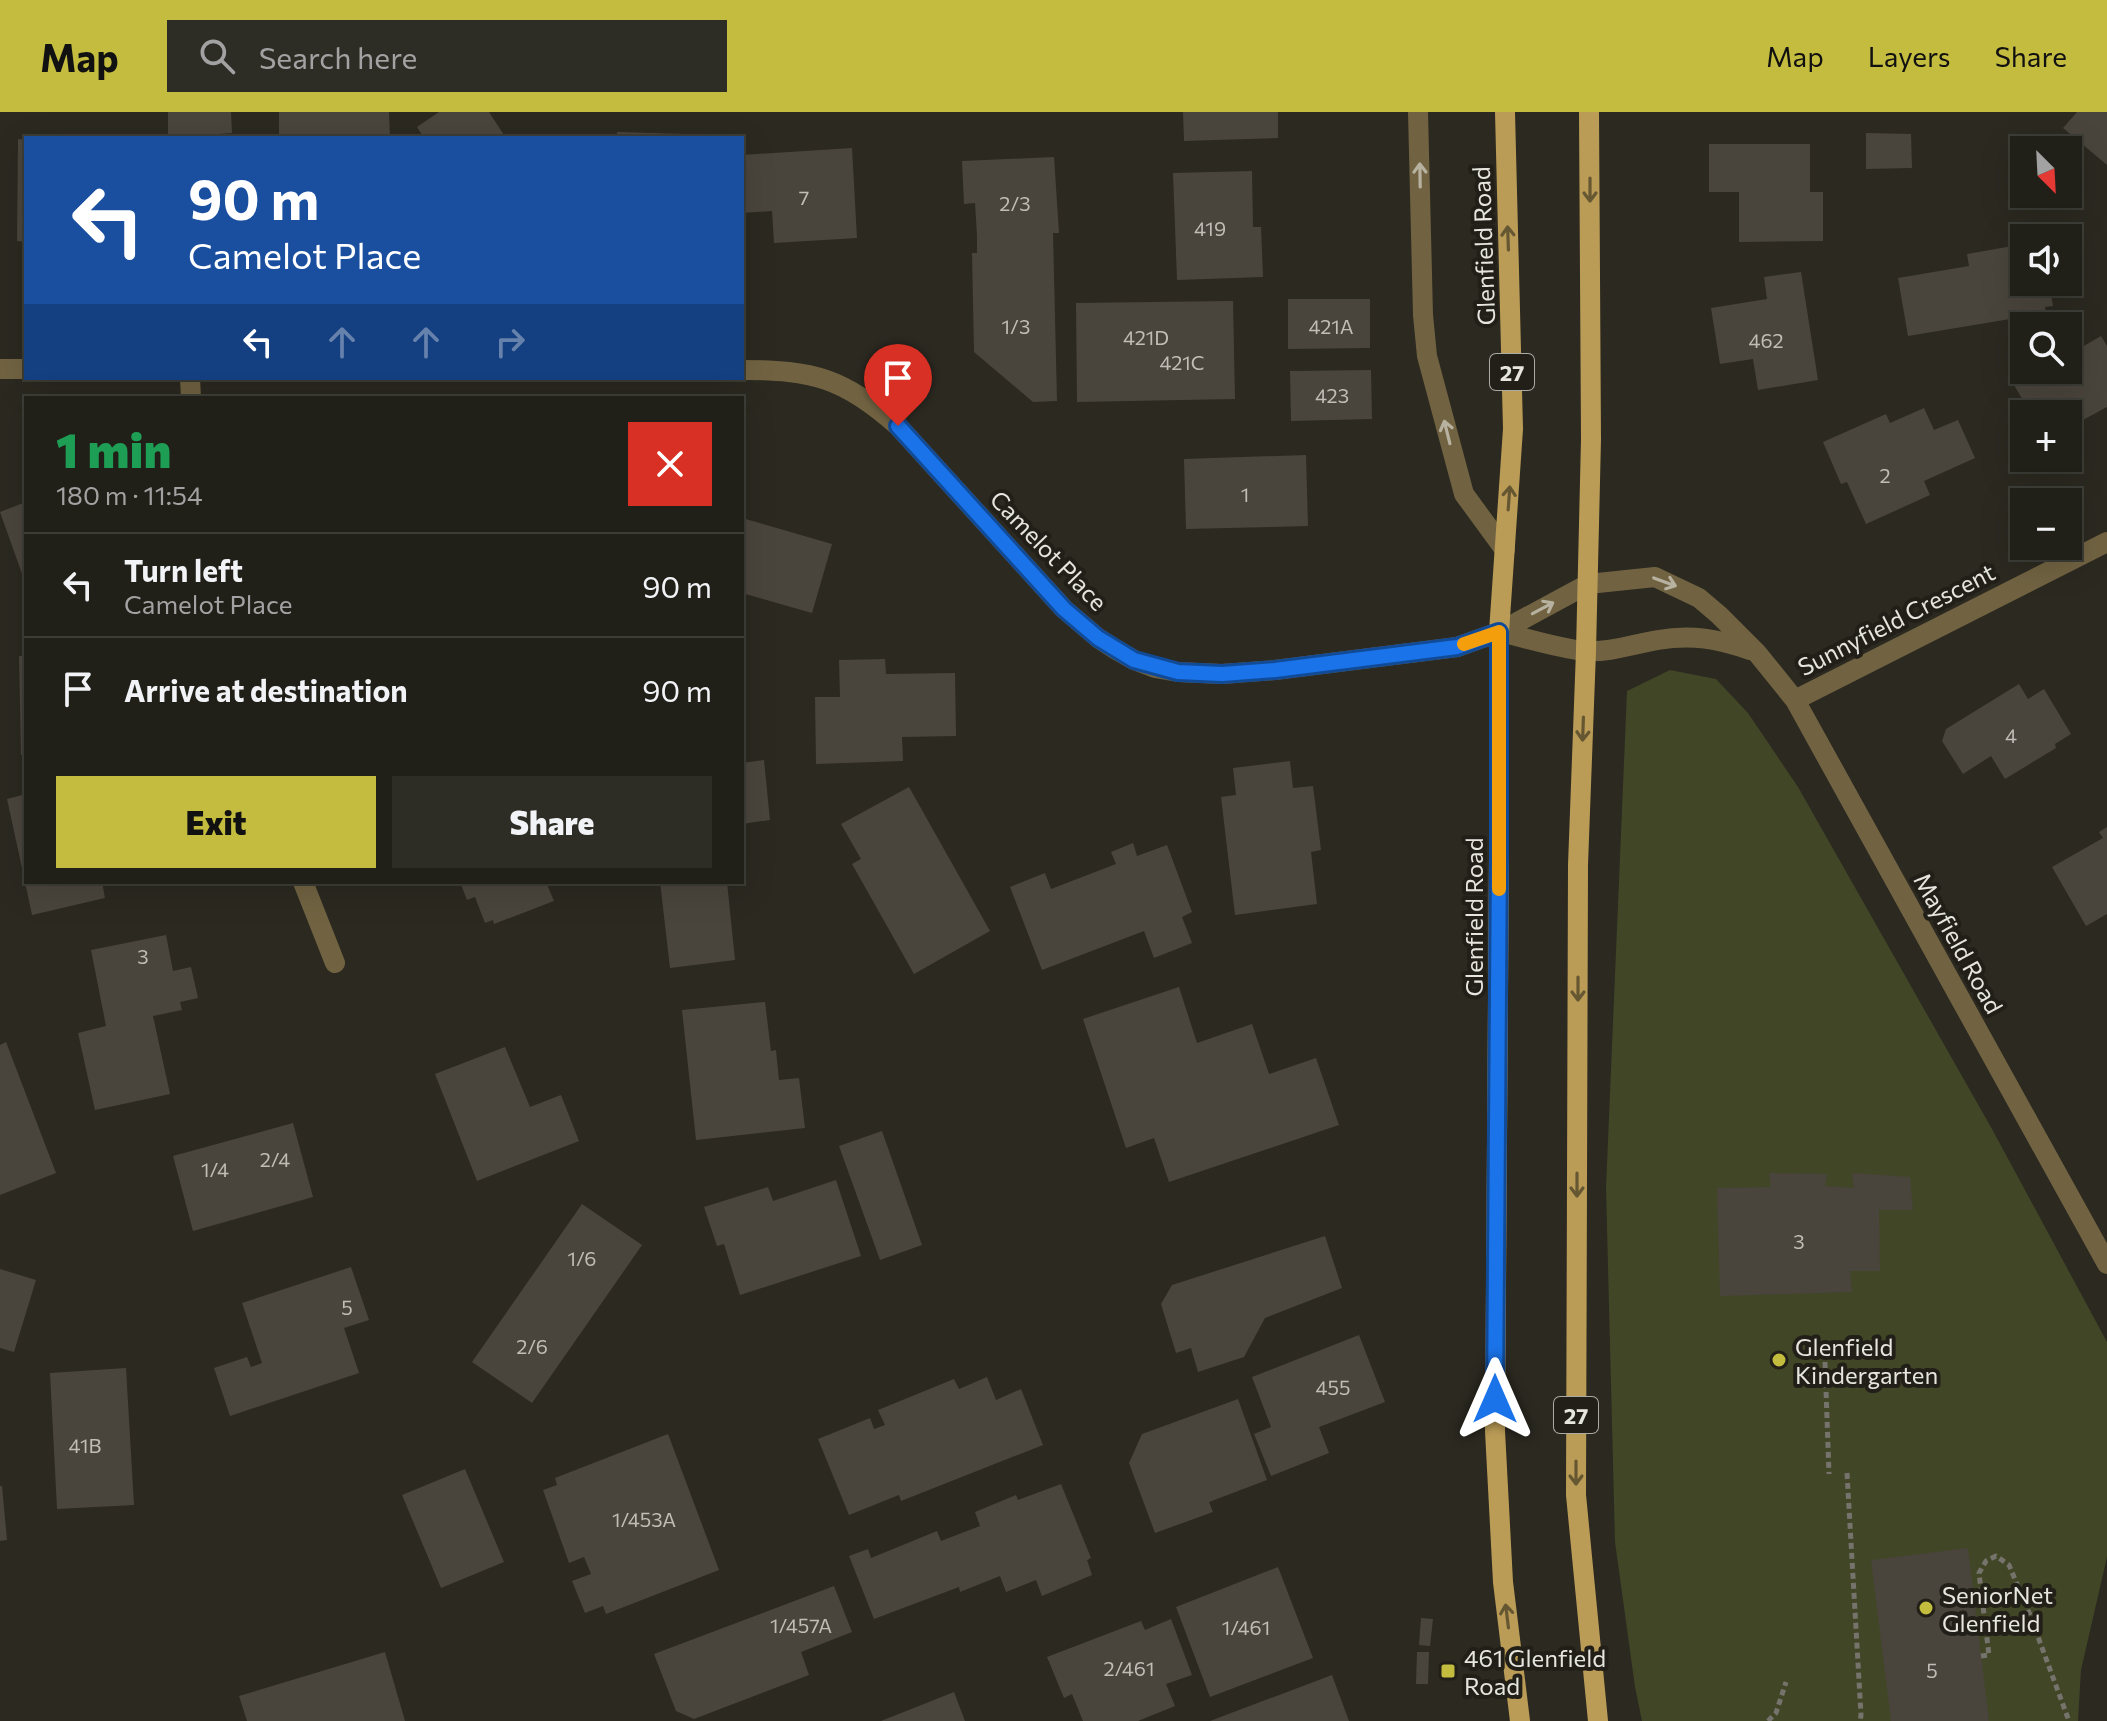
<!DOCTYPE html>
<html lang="en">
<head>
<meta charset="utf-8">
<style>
  body { margin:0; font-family:Commissioner,sans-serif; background:#2d2c25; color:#f1f3f6; height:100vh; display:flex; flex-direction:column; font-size:30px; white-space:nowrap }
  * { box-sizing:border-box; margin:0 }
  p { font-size:26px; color:#a2a2a2 }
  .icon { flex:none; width:44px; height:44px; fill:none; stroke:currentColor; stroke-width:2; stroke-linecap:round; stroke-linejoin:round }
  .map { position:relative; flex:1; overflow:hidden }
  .side { position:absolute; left:24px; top:284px; width:720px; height:488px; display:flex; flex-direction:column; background:#201f18; border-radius:0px; box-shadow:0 8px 32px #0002,0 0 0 2px #3d3d37 }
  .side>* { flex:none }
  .banner { position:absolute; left:24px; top:24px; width:720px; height:244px; border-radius:0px; box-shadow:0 8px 32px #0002,0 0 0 2px #3d3d37; background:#1a4fa0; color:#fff; overflow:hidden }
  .needle { width:52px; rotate:156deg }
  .tools { position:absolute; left:2010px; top:24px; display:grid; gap:16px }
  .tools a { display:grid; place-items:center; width:72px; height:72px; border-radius:0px; background:#201f18; box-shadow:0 8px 32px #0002,0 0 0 2px #3d3d37; font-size:40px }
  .pin { position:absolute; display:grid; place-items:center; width:68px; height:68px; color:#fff; margin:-82px -34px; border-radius:50% 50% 50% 0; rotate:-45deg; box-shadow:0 0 8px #0007 }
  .pin .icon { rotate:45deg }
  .me { position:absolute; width:88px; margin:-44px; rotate:0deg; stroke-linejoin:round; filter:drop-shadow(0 0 6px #0008) }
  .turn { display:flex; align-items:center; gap:28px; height:168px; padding:0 32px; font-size:36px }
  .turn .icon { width:104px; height:104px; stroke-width:2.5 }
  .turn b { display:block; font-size:56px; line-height:68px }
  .lanes { display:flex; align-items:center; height:76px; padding:0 32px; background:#0003; justify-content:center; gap:40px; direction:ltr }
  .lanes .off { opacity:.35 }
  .round { display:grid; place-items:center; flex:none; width:84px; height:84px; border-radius:0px; background:#2d2c25 }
  .summary { display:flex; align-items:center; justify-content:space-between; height:136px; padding:0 32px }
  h1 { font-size:48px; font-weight:800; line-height:60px; color:#1e9e55 }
  .action { display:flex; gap:16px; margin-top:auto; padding:16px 32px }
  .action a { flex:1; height:92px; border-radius:0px; background:#c4bc3e; color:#111; font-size:32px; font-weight:800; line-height:92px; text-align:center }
  .action a+a { background:#2d2c25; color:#f1f3f6 }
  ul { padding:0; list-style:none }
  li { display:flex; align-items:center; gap:24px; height:104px; padding:0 32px; border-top:2px solid #3d3d37 }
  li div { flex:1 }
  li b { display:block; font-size:30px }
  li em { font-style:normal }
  header { display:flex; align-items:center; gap:48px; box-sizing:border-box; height:112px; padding:0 40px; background:#c4bc3e; color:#111 }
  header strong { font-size:38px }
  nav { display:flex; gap:44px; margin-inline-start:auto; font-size:28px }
  .search { width:560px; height:72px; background:#2d2c25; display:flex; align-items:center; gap:20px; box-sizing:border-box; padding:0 28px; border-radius:0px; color:#a2a2a2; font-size:30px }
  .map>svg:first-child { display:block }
</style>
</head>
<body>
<header>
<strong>Map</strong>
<div class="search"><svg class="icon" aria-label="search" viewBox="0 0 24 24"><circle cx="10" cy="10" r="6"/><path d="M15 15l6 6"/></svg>Search here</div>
<nav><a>Map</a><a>Layers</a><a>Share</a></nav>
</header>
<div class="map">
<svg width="2107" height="1609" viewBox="0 0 2107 1609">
  <rect width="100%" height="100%" fill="#2b2920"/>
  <path fill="#414627" d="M 1670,558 L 1716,567 L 1748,601 L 1798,675 L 1992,1017 L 2107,1230 L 2107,1445 L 2081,1558 L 2078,1609 L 1642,1609 L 1635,1575 L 1615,1430 L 1606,1076 L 1627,579 Z"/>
  <path fill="#4a453c" d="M 168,0 L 231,0 L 232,21 L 219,22 L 219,26 L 168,26 Z
    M 279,0 L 389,0 L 390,26 L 279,26 Z
    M 439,0 L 489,0 L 506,26 L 424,26 L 417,15 Z
    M 1183,0 L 1278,0 L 1278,26 L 1184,29 Z
    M 2077,0 L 2107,0 L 2107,53 L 2063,16 Z
    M 617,20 L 685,22 L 685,26 L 617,26 Z
    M 1866,21 L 1911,22 L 1912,56 L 1866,57 Z
    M 18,27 L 26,28 L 26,130 L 17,129 Z
    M 1709,32 L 1810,32 L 1810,80 L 1823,80 L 1823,129 L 1739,130 L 1739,80 L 1709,80 Z
    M 852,36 L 857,126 L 774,131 L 772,99 L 742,101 L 742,43 Z
    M 1054,45 L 1059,121 L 1053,121 L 1057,289 L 1033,290 L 974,240 L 972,141 L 977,141 L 977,124 L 975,91 L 964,92 L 962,49 Z
    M 1252,59 L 1253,115 L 1261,115 L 1263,165 L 1177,168 L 1173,61 Z
    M 2024,132 L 2024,170 L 2049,170 L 2053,194 L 2045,195 L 2046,201 L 1908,224 L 1898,166 L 1969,154 L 1967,142 Z
    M 1801,160 L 1818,268 L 1758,278 L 1753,247 L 1720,252 L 1711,196 L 1767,187 L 1764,165 Z
    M 1288,187 L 1370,187 L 1370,236 L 1288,237 Z
    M 1233,189 L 1235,287 L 1077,290 L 1076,191 Z
    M 2101,224 L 2107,234 L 2107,295 L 2068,316 L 2068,302 L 2046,302 L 2044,300 L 2040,302 L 2031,302 L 2014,273 L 2040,258 L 2068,258 L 2068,243 Z
    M 1371,258 L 1372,307 L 1291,309 L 1290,259 Z
    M 1924,296 L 1934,318 L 1958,308 L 1975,346 L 1924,369 L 1930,383 L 1866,412 L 1847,370 L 1841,372 L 1823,330 L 1886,302 L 1890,311 Z
    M 1306,343 L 1308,414 L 1186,417 L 1184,347 Z
    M 26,390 L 26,473 L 0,400 Z
    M 742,406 L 832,432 L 812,501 L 742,481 Z
    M 19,544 L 26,544 L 26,643 L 21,643 Z
    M 885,547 L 886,562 L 955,561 L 956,624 L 902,625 L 903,649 L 816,652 L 815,585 L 840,585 L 839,548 Z
    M 2019,572 L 2028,587 L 2044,577 L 2071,622 L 2055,632 L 2056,636 L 2005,667 L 1991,644 L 1963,662 L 1942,629 L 1946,617 Z
    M 764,648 L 770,708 L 742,712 L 742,651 Z
    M 1290,649 L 1293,676 L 1313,674 L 1321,738 L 1311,740 L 1317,792 L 1235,803 L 1221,685 L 1236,683 L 1233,656 Z
    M 909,675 L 990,819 L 914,862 L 852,752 L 861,747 L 841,712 Z
    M 26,682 L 26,770 L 25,770 L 7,687 Z
    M 2107,715 L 2107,802 L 2086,814 L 2052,755 L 2103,726 L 2099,720 Z
    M 1133,731 L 1137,744 L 1167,733 L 1192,800 L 1182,805 L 1192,831 L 1154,846 L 1144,819 L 1042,858 L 1010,775 L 1045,761 L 1051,777 L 1116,752 L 1111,740 Z
    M 25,770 L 102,770 L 105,786 L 32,803 Z
    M 460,770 L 546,770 L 554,789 L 494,812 L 493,808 L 485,811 L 475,785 L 467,788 Z
    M 660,770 L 727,770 L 735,848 L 670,856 Z
    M 166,823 L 173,859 L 191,855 L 198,886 L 180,890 L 182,898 L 153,904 L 170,982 L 95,998 L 78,921 L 106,914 L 91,838 Z
    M 1179,875 L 1197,931 L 1252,912 L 1269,962 L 1316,946 L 1339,1013 L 1169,1070 L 1154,1026 L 1126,1036 L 1083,907 Z
    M 765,890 L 771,939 L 776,938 L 779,968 L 799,966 L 805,1016 L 696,1028 L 682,898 Z
    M 6,930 L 56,1061 L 0,1083 L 0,933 Z
    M 505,935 L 530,995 L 561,983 L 579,1029 L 477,1069 L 435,962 Z
    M 293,1011 L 313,1085 L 193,1119 L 173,1044 Z
    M 882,1019 L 922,1133 L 880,1148 L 839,1034 Z
    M 1769,1061 L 1827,1062 L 1825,1074 L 1854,1076 L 1852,1061 L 1910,1065 L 1913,1098 L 1879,1098 L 1880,1159 L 1850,1159 L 1852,1180 L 1720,1184 L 1717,1076 L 1771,1075 Z
    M 836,1068 L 861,1144 L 740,1183 L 724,1132 L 717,1134 L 704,1095 L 768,1075 L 773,1089 Z
    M 582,1092 L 642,1133 L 532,1291 L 472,1250 Z
    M 1325,1124 L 1342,1176 L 1265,1206 L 1244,1245 L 1198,1260 L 1191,1236 L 1176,1241 L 1161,1192 L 1172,1173 Z
    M 351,1155 L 369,1208 L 344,1216 L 359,1261 L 230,1304 L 214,1256 L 247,1245 L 251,1255 L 262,1251 L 242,1191 Z
    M 0,1157 L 36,1168 L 14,1240 L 0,1236 Z
    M 1359,1223 L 1385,1290 L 1319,1315 L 1329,1341 L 1271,1364 L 1254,1322 L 1271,1315 L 1252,1265 Z
    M 126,1256 L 134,1393 L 57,1397 L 50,1261 Z
    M 987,1265 L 996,1288 L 1021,1277 L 1043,1333 L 901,1389 L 899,1383 L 849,1403 L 818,1327 L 870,1306 L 874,1317 L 885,1313 L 878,1298 L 954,1267 L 959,1277 Z
    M 1238,1287 L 1267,1368 L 1209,1390 L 1213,1400 L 1155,1421 L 1129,1351 L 1142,1322 Z
    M 668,1322 L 719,1458 L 606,1502 L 603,1494 L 585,1501 L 572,1469 L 591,1462 L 584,1445 L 569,1451 L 543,1378 L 557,1373 L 555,1366 Z
    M 465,1357 L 504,1450 L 441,1476 L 402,1383 Z
    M 1061,1372 L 1091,1446 L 1087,1448 L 1092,1463 L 1042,1484 L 1036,1468 L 1006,1480 L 1000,1464 L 960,1480 L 959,1475 L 874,1507 L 849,1444 L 868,1437 L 871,1446 L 937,1419 L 941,1429 L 980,1414 L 975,1400 L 1016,1383 L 1018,1388 Z
    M 0,1374 L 2,1374 L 7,1428 L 0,1429 Z
    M 1968,1436 L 1989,1609 L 1891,1609 L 1871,1448 Z
    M 1278,1455 L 1313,1546 L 1210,1585 L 1176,1495 Z
    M 834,1474 L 852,1520 L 801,1540 L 809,1563 L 694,1607 L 676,1599 L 654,1542 Z
    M 1421,1506 L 1433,1507 L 1430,1534 L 1419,1533 Z
    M 1171,1507 L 1192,1563 L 1166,1572 L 1175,1594 L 1138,1609 L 1083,1609 L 1072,1582 L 1064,1586 L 1047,1545 L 1141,1509 L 1145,1518 Z
    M 385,1540 L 405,1609 L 247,1609 L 239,1584 Z
    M 1417,1540 L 1429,1540 L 1428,1572 L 1416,1572 Z
    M 1332,1563 L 1349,1609 L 1210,1609 Z
    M 954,1580 L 965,1609 L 881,1609 Z"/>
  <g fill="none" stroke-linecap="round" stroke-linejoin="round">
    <path stroke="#75736b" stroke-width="5" stroke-dasharray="6 4" stroke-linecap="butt" d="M 1825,1250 L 1829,1362
      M 1847,1361 L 1861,1603 L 1860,1609
      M 1981,1544 L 1989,1543 L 1979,1461 L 1986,1449 L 1996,1444 L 2009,1453 L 2030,1503 L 2069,1609
      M 1768,1609 L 1776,1601 L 1786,1570"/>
    <path stroke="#716342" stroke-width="20" d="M 1418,0 L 1423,203 L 1427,244 L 1464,382 L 1505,438"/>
    <path stroke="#716342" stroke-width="20" d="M 0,257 L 26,257
      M 742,258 C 813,258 844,266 898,314 L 1064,497 L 1098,526 L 1115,537 L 1134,548 L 1155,556 L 1178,560 L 1222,562 L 1275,558 L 1457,535 L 1499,520 L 1588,472 L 1655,465 L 1699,486 L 1719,503 L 1757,541 L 1795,588 L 2107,1152
      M 190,266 L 191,286
      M 1499,520 C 1527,526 1556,536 1584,539 C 1609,541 1634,532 1658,528 C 1692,522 1718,527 1750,538
      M 1795,588 L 2107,430
      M 303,770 L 335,851"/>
    <path stroke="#bb9c56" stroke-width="20" d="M 1505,0 L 1513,317 L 1499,520 L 1499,743 L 1495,1319 L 1503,1470 L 1520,1609
      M 1589,0 L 1591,327 L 1586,539 L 1578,753 L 1576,1383 L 1598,1609"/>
  </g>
  <defs><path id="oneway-shaft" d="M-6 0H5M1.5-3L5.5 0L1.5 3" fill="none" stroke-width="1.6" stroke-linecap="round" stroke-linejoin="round" transform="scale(2)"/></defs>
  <g stroke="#b7b1a0">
    <use href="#oneway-shaft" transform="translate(1420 63) rotate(-91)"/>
    <use href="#oneway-shaft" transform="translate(1447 320) rotate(-104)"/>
    <use href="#oneway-shaft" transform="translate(1665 470) rotate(20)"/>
    <use href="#oneway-shaft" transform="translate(1543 496) rotate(-28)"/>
  </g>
  <g stroke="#665733">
    <use href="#oneway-shaft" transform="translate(1590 78) rotate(90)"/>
    <use href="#oneway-shaft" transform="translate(1508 126) rotate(-92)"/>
    <use href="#oneway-shaft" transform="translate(1509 386) rotate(-86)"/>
    <use href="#oneway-shaft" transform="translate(1583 617) rotate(92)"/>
    <use href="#oneway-shaft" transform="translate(1578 877) rotate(90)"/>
    <use href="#oneway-shaft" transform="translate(1577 1073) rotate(90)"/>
    <use href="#oneway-shaft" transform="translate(1576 1361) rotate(90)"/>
    <use href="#oneway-shaft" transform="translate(1507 1504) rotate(-97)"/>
  </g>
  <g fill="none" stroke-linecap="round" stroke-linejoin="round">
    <g stroke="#114b97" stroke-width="20">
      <path id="route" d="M 898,314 L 1064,497 L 1098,526 L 1134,548 L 1178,560 L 1222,562 L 1275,558 L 1457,535 L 1499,520 L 1499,743 L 1495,1287"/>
    </g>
    <use href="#route" stroke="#1a73e8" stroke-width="14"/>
    <path stroke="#f59e0b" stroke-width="14" d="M 1464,532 L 1499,520 L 1499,777"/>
  </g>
  <g fill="#c4bc3e" stroke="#211f17" stroke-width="3">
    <circle cx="1779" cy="1248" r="8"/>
    <circle cx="1926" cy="1496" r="8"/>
    <rect x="1440" y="1551" width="16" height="16" rx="4"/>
  </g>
  <g text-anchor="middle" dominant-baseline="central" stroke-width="8" stroke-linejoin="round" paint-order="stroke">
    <g font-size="20" fill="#bfbdb6">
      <text x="804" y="85">7</text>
      <text x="1015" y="91">2/3</text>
      <text x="1210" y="116">419</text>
      <text x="1016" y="214">1/3</text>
      <text x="1331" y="214">421A</text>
      <text x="1146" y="225">421D</text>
      <text x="1766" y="228">462</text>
      <text x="1182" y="250">421C</text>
      <text x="1332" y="283">423</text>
      <text x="1885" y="363">2</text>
      <text x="1245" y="382">1</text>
      <text x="2011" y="623">4</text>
      <text x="143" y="844">3</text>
      <text x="275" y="1047">2/4</text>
      <text x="215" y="1057">1/4</text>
      <text x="1799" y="1129">3</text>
      <text x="582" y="1146">1/6</text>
      <text x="347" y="1195">5</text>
      <text x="532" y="1234">2/6</text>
      <text x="1333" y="1275">455</text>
      <text x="85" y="1333">41B</text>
      <text x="644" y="1407">1/453A</text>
      <text x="801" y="1513">1/457A</text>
      <text x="1246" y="1515">1/461</text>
      <text x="1129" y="1556">2/461</text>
      <text x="1932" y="1558">5</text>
    </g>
    <g fill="#211f17" stroke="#abaaa3" stroke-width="2">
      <rect x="1490" y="242" width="44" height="36" rx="6"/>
      <rect x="1554" y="1285" width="44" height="36" rx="6"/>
    </g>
    <g font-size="22" font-weight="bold" fill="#e6e5df">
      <text x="1512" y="260">27</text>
      <text x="1576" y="1303">27</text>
    </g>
    <g font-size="24" fill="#e6e5df" stroke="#211f17">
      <text transform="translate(1483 134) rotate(-92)">Glenfield Road</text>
      <text transform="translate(1049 438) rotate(46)">Camelot Place</text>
      <text transform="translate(1896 507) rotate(-27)">Sunnyfield Crescent</text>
      <text transform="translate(1473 805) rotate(-90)">Glenfield Road</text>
      <text transform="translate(1959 831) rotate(61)">Mayfield Road</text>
    </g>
    <g font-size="24" fill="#e6e5df" stroke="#211f17" text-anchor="start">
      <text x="1795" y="1234">Glenfield<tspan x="1795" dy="28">Kindergarten</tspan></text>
      <text x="1942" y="1482">SeniorNet<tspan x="1942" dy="28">Glenfield</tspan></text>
      <text x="1464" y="1545">461 Glenfield<tspan x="1464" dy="28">Road</tspan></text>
    </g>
  </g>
</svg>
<div class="tools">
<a><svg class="needle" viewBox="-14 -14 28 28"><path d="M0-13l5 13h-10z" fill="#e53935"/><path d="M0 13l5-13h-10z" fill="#a2a2a2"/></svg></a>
<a><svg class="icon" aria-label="sound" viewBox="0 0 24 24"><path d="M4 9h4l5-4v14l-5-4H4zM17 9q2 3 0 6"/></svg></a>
<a><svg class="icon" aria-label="search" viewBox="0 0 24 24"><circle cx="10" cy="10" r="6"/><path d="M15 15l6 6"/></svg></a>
<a>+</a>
<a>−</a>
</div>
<div class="pin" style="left:898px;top:314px;background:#d93025"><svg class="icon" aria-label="arrive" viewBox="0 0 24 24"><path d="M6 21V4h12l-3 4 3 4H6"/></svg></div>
<svg class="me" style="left:1495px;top:1287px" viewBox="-20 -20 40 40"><path d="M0-17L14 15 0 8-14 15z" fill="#1a73e8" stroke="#fff" stroke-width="4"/></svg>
<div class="banner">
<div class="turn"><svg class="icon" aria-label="left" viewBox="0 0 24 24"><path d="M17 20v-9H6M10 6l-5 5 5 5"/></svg><div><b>90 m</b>Camelot Place</div></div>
<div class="lanes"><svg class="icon" aria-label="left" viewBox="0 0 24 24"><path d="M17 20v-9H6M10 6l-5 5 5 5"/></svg><svg class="icon off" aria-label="ahead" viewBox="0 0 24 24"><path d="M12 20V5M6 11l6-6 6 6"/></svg><svg class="icon off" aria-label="ahead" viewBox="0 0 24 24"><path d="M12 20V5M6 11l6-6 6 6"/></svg><svg class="icon off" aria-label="right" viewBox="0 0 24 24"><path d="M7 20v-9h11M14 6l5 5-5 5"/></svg></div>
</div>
<section class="side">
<div class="summary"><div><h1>1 min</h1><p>180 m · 11:54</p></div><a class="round" style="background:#d93025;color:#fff"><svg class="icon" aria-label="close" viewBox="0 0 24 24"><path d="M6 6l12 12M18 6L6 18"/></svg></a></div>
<ul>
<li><svg class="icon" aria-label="left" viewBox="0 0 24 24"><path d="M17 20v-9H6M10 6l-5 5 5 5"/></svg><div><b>Turn left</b><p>Camelot Place</p></div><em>90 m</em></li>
<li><svg class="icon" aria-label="arrive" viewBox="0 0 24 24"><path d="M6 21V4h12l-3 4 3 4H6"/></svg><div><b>Arrive at destination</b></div><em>90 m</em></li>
</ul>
<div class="action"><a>Exit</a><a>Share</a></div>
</section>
</div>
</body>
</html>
